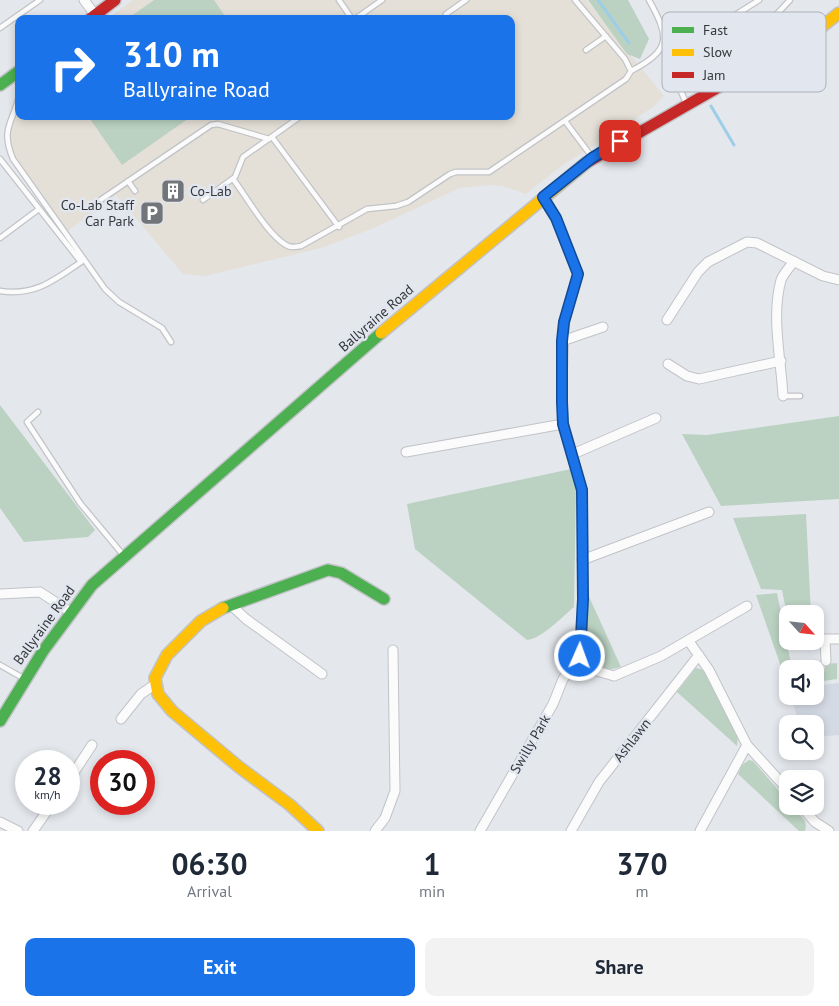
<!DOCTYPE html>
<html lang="en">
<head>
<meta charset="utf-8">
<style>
  body { margin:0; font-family:"PT Sans",sans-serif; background:#f2f2f3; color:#1f2937; height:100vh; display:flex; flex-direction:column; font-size:19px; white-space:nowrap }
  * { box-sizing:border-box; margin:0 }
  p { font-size:16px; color:#747a83 }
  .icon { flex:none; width:28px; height:28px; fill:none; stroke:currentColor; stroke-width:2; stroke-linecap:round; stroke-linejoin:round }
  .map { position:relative; height:831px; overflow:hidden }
  .side { display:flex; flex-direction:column; background:#fff; flex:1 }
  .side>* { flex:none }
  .top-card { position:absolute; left:15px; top:15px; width:500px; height:105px; border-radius:10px; box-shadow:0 2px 8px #0003; background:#1a73e8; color:#fff; overflow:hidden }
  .needle { width:32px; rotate:117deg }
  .fabs { position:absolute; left:779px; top:605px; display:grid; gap:10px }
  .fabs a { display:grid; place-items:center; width:45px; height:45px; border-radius:10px; background:#fff; box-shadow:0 2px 8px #0003; font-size:25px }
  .speed { position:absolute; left:15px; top:750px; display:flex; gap:10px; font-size:25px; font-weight:700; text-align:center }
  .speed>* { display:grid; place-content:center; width:65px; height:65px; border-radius:50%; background:#fff; box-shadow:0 2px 8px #0003; line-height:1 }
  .speed small { font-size:12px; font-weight:400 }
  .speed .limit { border:8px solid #d22; background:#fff; color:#111 }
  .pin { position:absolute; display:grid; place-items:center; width:42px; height:42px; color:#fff; margin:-21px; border-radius:10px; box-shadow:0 2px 8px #0006 }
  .me { position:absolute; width:55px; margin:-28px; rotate:2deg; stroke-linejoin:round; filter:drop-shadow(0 0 4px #0008) }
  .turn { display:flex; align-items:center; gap:18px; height:105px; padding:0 25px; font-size:22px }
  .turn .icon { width:65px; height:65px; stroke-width:2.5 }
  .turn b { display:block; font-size:35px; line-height:42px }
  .eta { display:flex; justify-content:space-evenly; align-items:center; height:85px; text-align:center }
  .eta b { font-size:30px; font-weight:700; line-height:35px }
  .action { display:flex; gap:10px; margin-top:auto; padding:10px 25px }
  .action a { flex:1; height:58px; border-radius:10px; background:#1a73e8; color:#fff; font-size:20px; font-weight:700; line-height:58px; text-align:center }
  .action a+a { background:#f2f2f3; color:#1f2937 }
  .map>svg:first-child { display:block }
</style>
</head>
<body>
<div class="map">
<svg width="839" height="831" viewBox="0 0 839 831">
  <rect width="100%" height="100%" fill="#e4e7ec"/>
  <path fill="#d4dae4" d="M 839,683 L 839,735 L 815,737 L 815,724 L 799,724 L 791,696 L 815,696 L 815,686 Z"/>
  <path fill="#e5e0d7" d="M 133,0 L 586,0 L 664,96 L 652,108 L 560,167 L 526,194 L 503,186 L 489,185 L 460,188 L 374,228 L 321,248 L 205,276 L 183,274 L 116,195 L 68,231 L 12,152 L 10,131 L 19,107 L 19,116 L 511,116 L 511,19 L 107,19 Z"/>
  <path fill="#bbd2c2" d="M 154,0 L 214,0 L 227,19 L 127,19 Z
    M 588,0 L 628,0 L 649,39 L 640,59 L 627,54 Z
    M 88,116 L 192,116 L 122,165 Z
    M 0,405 L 95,530 L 88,537 L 24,542 L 0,508 Z
    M 839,416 L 839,499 L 721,506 L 682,434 L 707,435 Z
    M 571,469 L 576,487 L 574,607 C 562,617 541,639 527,640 L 415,549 L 407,504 Z
    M 806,514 L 811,614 L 787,615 L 782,590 L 761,589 L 733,518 Z
    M 586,590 L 621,667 C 616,668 610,670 605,669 C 579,662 586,611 586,590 Z
    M 777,593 L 792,669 L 788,669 L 787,684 L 756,595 Z
    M 837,663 L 837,679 L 823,681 L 825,664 Z
    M 696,668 L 704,670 L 738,737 L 737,746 L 677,692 Z
    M 749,760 L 753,761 L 787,800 L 788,806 L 793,806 L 805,821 L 806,826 L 805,831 L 799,831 L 738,774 L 742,765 Z"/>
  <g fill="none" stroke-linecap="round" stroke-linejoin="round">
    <path stroke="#9dcee8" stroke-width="3" d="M 598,0 L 629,43
      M 711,106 L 734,145"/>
    <g stroke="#c1c3c7" stroke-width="7">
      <path id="lane" d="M 339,0 L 352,19
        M 446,14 L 466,0
        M 355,19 L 382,0
        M 699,20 L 732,17 L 759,0
        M 0,28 L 40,0
        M 586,50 L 606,36
        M 631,71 C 671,50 670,38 649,0
        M 14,76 L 19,84
        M 19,96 C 13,123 0,128 13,159 L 105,289 L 119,302 L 162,328 L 171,342
        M 686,103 L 680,89 L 683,77 L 736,49 L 759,33 L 790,0
        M 565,121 L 592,157
        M 272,137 L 339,227
        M 0,159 L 81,262 C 53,281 35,296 0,291
        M 233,179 C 247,197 267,234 286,245 C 291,248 295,247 301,246 L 367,209 L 396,206 L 408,202 L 450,174 L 456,172 L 489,172 L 626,79 L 631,71 L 625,59 L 575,0
        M 128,181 L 135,191
        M 203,200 L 235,177 L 243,157 L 301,116
        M 99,201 L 211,125 L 218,124 L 269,139
        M 0,238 L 39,209
        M 783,396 L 800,396
        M 38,412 L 27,422 L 80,503 L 124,556
        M 0,665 L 23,678"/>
    </g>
    <g stroke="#c1c3c7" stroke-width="11">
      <path id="street" d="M 84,0 L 95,15
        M 543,197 L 556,218 L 578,274 L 564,322 L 562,389 L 563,424 L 582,490 L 583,599 L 580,656
        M 667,320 L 698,272 L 708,262 L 747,242 L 757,243 L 823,276 L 839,280
        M 562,341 L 603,327
        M 668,364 L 687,376 L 699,379 L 781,361
        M 783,396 C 781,359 771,316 781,280 C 783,274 790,267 794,261
        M 406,452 L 563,424
        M 573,454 L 656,418
        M 582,560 L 709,512
        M 0,594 L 40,592 L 69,611
        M 232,606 L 246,619 L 322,674
        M 688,640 L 709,670 L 747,745 L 788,790
        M 580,656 L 597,671 L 614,676 L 661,656 L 747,606
        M 826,661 L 825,639 L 839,639
        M 121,719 L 141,694 L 154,685
        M 69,780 L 92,745
        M 801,806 L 815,822 L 829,831
        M 0,822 L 18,831
        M 33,831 L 52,804
        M 375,831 L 385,818 L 395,791 L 393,650
        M 480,831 L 553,704 L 563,679 L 580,656
        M 571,831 L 599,782 L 699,655
        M 700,831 L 747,745"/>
    </g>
    <g stroke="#c1c3c7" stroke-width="14">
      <path id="fast" d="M 0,85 L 19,71
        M 223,608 L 328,570 L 341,573 L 384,599
        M 0,721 L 43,651 L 92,585 L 381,333"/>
    </g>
    <g stroke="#c1c3c7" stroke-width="14">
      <path id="slow" d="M 759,64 L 814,33 L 839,13
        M 381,333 L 586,163
        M 223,608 L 201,621 L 167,655 L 155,678 L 158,694 L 172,711 L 239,767 L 290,805 L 318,831"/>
    </g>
    <g stroke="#c1c3c7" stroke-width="14">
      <path id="jam" d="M 90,19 L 115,0
        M 586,163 L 759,64"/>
    </g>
    <use href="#lane" stroke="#fbfbfc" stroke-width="4.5"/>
    <use href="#street" stroke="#fbfbfc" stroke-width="9"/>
    <use href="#fast" stroke="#4caf50" stroke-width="11"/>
    <use href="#slow" stroke="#ffc107" stroke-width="11"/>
    <use href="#jam" stroke="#c62828" stroke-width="11"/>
  </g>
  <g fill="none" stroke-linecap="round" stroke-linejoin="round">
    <g stroke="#114b97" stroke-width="12">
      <path id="route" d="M 580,656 L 583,599 L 582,490 L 563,424 L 562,402 L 562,341 L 564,322 L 578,274 L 556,218 L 543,197 L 592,158 L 620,141"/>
    </g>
    <use href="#route" stroke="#1a73e8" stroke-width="9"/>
  </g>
  <defs>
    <g id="building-square" transform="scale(1.25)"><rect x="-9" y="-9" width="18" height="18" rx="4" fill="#727579" stroke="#e1e6ef"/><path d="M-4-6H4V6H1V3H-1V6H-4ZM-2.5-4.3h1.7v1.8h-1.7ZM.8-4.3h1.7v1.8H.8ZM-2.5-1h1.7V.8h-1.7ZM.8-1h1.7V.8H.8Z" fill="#fff"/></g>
    <g id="parking-square" transform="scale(1.25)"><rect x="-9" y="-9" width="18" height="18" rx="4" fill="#727579" stroke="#e1e6ef"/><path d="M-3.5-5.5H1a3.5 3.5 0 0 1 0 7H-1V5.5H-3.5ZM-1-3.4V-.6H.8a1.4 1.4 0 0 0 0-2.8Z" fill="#fff"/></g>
  </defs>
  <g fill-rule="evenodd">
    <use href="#building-square" x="173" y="191"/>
    <use href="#parking-square" x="152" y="213"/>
  </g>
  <g text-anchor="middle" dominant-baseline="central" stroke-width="5" stroke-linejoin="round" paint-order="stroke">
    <g font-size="14" fill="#35373b" stroke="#e1e6ef" text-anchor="start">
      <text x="190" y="191">Co-Lab</text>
      <text x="134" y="205" text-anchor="end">Co-Lab Staff<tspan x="134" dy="16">Car Park</tspan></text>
    </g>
    <g font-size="14" fill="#35373b" stroke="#e1e6ef">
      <text transform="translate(376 318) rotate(-41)">Ballyraine Road</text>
      <text transform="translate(44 625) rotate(-54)">Ballyraine Road</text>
      <text transform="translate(632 740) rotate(-52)">Ashlawn</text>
      <text transform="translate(530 744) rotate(-60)">Swilly Park</text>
    </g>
  </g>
  <rect x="662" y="12" width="164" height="80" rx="8" fill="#e1e6ef" stroke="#adb2b9" stroke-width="1"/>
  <rect x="672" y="27" width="22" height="6" fill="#4caf50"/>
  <rect x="672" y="49" width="22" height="7" fill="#ffc107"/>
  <rect x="672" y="72" width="22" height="6" fill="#c62828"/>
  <g font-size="14" fill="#35373b">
    <text x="703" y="35">Fast</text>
    <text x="703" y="57">Slow</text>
    <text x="703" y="80">Jam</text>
  </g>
</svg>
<div class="fabs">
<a><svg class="needle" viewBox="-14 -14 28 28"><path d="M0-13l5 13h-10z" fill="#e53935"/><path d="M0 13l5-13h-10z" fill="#747a83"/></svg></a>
<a><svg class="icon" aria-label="sound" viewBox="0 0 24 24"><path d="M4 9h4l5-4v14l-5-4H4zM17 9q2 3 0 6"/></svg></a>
<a><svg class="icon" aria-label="search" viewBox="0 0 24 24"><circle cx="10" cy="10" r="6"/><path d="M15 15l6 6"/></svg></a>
<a><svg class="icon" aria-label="layers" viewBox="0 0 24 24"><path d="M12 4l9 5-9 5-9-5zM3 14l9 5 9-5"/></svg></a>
</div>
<div class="speed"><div>28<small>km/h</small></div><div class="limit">30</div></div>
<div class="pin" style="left:620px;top:141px;background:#d93025"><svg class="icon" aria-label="arrive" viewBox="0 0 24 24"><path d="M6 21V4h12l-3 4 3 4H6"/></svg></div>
<svg class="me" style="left:580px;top:656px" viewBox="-20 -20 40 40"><circle r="17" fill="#1a73e8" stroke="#fff" stroke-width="3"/><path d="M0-11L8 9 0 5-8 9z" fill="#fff"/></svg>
<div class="top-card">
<div class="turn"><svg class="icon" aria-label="right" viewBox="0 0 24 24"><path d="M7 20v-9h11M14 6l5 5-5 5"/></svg><div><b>310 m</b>Ballyraine Road</div></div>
</div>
</div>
<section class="side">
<div class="eta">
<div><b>06:30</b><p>Arrival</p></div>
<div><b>1</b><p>min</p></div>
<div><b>370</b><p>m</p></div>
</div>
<div class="action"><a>Exit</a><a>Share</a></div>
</section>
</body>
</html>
